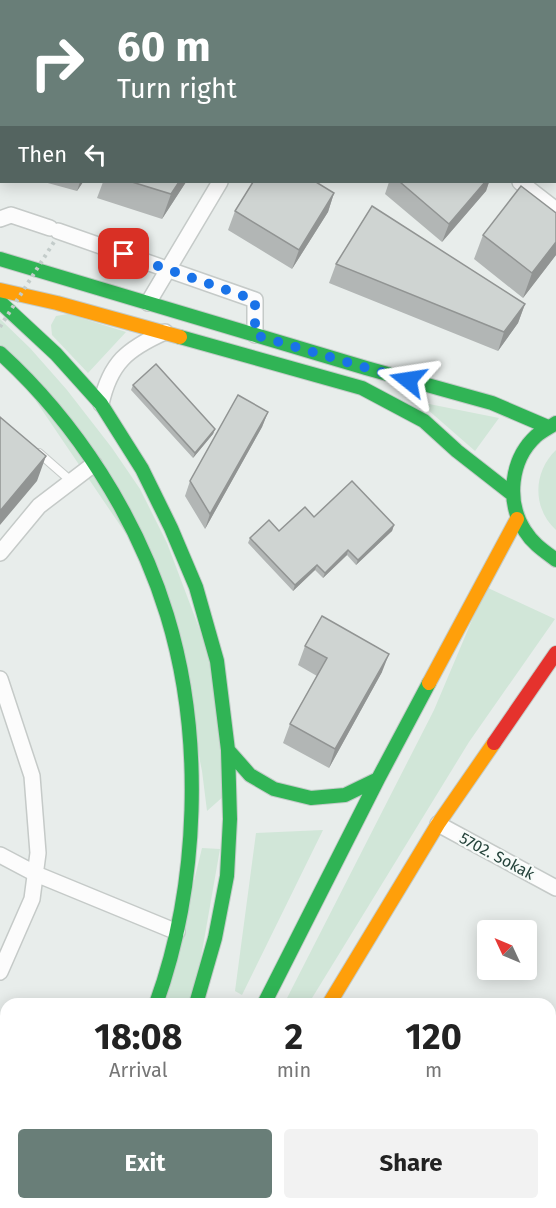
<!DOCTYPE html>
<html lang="en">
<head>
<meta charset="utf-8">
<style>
  body { margin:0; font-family:"Fira Sans",sans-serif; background:#f2f2f2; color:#222; height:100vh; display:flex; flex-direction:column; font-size:22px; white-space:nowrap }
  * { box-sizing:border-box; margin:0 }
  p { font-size:20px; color:#767676 }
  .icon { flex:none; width:33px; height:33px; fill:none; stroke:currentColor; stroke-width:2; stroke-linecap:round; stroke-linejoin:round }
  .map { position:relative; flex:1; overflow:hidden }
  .sheet { position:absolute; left:0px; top:998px; width:556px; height:212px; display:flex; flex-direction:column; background:#fff; border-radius:18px 18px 0 0; box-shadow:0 3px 15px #0003 }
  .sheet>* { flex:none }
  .top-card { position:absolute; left:0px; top:0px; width:556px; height:183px; box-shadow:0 3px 15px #0003; background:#697e78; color:#fff; overflow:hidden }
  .needle { width:39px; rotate:314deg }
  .buttons { position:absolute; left:477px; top:920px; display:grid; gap:12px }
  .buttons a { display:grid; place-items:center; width:60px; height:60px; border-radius:6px; background:#fff; box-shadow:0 3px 15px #0003; font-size:30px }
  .pin { position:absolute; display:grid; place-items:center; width:51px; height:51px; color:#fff; margin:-26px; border-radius:12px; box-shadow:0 3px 9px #0006 }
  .me { position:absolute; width:66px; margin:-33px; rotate:285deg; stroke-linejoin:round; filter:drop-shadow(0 0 4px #0008) }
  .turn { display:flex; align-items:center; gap:21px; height:126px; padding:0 18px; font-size:27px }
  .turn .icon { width:78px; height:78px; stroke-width:2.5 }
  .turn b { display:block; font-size:42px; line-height:51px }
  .then { display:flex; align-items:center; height:57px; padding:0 18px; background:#0003; gap:12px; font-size:22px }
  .eta { display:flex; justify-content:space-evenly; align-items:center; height:102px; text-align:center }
  .eta b { font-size:36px; font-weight:700; line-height:42px }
  .action { display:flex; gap:12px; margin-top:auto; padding:12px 18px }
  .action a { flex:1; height:69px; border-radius:6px; background:#697e78; color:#fff; font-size:24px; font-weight:700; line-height:69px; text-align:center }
  .action a+a { background:#f2f2f2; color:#222 }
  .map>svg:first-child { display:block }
</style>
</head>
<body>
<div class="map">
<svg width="556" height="1208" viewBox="0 0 556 1208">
  <rect width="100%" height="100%" fill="#e8edeb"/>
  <path fill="#d1e6d8" d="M 68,314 L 126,332 L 88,373 L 52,335 L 51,325 L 56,316 Z
    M 0,319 L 30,348 L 67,390 L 112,448 L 140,489 L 167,543 L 210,657 L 225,795 L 207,811 L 202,771 L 166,593 L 0,348 Z
    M 419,402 L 499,418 L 475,451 Z
    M 556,450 L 556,530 C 532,508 533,472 556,450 Z
    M 486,587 L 555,619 L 469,742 L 309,1003 L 284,1004 L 434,710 Z
    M 323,830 L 242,995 L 235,991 L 256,833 Z
    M 202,848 L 220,849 L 193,1003 L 164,1004 Z"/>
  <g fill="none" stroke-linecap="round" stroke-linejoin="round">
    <g stroke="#c5cac8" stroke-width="10">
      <path id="lane" d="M 39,453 L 71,481"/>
    </g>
    <g stroke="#c5cac8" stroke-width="18">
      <path id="street" d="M 331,2 L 332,0
        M 520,182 L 556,210
        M 0,219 L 11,215 L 50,228
        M 58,231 L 255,300 L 255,335
        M 148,303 L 220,182
        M 101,404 C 110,363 127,349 165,332
        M 0,553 L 39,506 L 94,464
        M 0,679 L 32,776 L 38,853 L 32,899 L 0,972
        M 438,824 L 556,888
        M 0,855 L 36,874 L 177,932"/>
    </g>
    <g stroke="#c3cbc8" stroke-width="16">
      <path id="fast" d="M 0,259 L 366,368 L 492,403 L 548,427
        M 0,302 L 56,354 L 101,404 L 142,469 L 171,528 L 196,587 L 217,661 L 228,750 L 230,819 L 227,876 L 215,938 L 196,1004
        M 180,337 L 362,388 L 424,421 L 457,451 L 512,494
        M 0,353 C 76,422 137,517 167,615 C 204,736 199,885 156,1004
        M 556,423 C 550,427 542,431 536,436 C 510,460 506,502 525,531 C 533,544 544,551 556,560
        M 228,750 L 250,775 L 274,789 L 311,798 L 345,795 L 378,779
        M 264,1004 L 378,779 L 429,683
        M 55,1208 L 58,1203
        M 99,1208 L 101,1203
        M 158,1208 L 160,1203"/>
    </g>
    <g stroke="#c3cbc8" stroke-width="16">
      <path id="slow" d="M 0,290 L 57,303 L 180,337
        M 429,683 L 517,519
        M 329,1004 L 438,824 L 494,743
        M 205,1208 L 208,1203"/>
    </g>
    <g stroke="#c3cbc8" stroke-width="16">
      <path id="jam" d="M 494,743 L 556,653"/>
    </g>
    <use href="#lane" stroke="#fcfcfc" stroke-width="8"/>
    <use href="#street" stroke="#fcfcfc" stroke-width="15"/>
    <use href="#fast" stroke="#30b455" stroke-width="14"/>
    <use href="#slow" stroke="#ff9f0a" stroke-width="14"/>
    <use href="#jam" stroke="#e5322d" stroke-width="14"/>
    <path stroke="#c3ccca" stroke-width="4" stroke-dasharray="3 4.5" stroke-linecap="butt" d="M 0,327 L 54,242"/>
  </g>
  <path fill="#b2b6b5" d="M 29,0 L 105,0 L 103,2 L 28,2 Z
    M 511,0 L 556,0 L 556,47 L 555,47 L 555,2 L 510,2 Z
    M 556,70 L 556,178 L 555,178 L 555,71 Z
    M 44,182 L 83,182 L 77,191 Z
    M 103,182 L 186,182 L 162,219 L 97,198 Z
    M 389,182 L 489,182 L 486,191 L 442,242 L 385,194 Z
    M 334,193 L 328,212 L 292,269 L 228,230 L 235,211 Z
    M 556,213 L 556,255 L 523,298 L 474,259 L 483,235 Z
    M 336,264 L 525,304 L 518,323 L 498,351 L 329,283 Z
    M 133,385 L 215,429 L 213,434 L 193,458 L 131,390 Z
    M 268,412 L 262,427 L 205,529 L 185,496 L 190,481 Z
    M 314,517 L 394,525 L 392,531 L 356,565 L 347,555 L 323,578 L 315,570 L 293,591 L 248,543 L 250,538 L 279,531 Z
    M 305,646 L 382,672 L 329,768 L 283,743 L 290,724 L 317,676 L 298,665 Z"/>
  <path fill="#919493" d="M 93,0 L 105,0 L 103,2 L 91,2 Z
    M 80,182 L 83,182 L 77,191 Z
    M 179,182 L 186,182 L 162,219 L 171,194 Z
    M 485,182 L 489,182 L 486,191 L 442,242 L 449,224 Z
    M 334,193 L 328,212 L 292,269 L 299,250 Z
    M 556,242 L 556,255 L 523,298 L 532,273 Z
    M 525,304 L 518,323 L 498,351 L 504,332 Z
    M 268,412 L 262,427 L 205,529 L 210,514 Z
    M 215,429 L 213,434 L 193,458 L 195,453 Z
    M 46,456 L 37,481 L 0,525 L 0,511 Z
    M 394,525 L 392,531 L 356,565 L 358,560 Z
    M 348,550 L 347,555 L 323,578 L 325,573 Z
    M 317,565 L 315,570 L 293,591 L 295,585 Z
    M 389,654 L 382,672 L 329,768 L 335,749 Z"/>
  <path fill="#cfd4d2" stroke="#919493" stroke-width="1.5" d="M 53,0 L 93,0 L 91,2 L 54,2 Z
    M 208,0 L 231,0 L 233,2 L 207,2 Z
    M 387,0 L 458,0 L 457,2 L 389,2 Z
    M 536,0 L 556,0 L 556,16 L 555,15 L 555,2 L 538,2 Z
    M 556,70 L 556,147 L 555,146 L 555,71 Z
    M 2,141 L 2,171 L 0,173 L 0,143 Z
    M 132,182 L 179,182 L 171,194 Z
    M 253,182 L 316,182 L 334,193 L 299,250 L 235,211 Z
    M 400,182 L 485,182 L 449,224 Z
    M 521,186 L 556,213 L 556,242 L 532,273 L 483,235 Z
    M 372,206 L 525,304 L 504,332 L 336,264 Z
    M 156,364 L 215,429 L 195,453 L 133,385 Z
    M 238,395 L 268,412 L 210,514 L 190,481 Z
    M 0,417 L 46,456 L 0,511 Z
    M 352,481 L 394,525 L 358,560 L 348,550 L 325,573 L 317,565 L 295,585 L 250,538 L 269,520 L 279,531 L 305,507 L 314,517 Z
    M 322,616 L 389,654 L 335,749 L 290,724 L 327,658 L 305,646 Z"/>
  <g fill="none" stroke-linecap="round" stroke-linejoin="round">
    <path stroke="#1a73e8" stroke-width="10" stroke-dasharray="0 18" d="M 124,254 L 255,300 L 255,335 L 408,380"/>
  </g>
  <g text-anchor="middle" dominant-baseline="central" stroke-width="4.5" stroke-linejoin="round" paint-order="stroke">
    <g font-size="16" fill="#24423a" stroke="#f7fbf9">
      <text transform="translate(497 856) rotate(28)">5702. Sokak</text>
    </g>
  </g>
</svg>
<div class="buttons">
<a><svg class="needle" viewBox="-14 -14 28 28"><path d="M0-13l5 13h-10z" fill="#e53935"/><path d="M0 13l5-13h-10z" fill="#767676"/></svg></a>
</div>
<div class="pin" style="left:124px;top:254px;background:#d93025"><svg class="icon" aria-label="arrive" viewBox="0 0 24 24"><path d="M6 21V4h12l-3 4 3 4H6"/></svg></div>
<svg class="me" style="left:408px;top:380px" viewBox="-20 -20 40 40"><path d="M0-17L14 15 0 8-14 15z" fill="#1a73e8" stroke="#fff" stroke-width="4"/></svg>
<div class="top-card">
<div class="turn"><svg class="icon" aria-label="right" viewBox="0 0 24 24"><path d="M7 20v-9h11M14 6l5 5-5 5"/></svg><div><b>60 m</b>Turn right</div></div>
<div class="then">Then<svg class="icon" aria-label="left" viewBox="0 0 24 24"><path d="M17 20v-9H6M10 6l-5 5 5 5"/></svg></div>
</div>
<section class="sheet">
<div class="eta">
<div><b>18:08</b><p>Arrival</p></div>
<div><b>2</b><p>min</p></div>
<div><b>120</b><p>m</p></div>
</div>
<div class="action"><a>Exit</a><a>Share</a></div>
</section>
</div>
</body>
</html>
